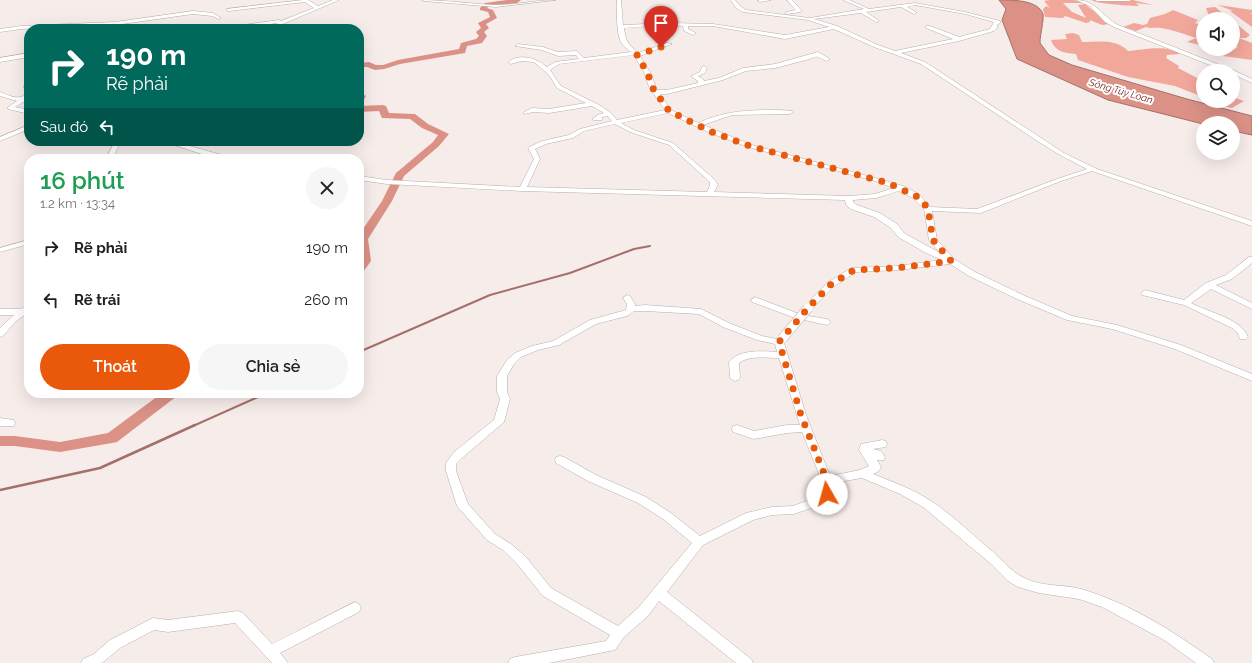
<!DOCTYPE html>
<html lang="vi">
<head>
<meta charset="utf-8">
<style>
  body { margin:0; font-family:Raleway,sans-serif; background:#f6f6f6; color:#202124; height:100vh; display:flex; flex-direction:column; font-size:15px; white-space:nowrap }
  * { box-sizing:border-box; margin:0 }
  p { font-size:13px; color:#757577 }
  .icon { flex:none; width:22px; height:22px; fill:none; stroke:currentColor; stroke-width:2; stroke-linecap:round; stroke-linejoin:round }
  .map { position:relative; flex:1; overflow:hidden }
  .sheet { position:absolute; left:24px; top:154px; width:340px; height:244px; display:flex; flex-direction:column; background:#fff; border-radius:16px; box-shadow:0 4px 16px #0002 }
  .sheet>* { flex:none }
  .banner { position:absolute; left:24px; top:24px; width:340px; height:122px; border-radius:16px; box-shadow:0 4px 16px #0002; background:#00695c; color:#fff; overflow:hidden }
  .fabs { position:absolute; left:1196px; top:12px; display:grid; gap:8px }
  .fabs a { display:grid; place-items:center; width:44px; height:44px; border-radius:50%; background:#fff; box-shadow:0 4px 16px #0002; font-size:20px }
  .pin { position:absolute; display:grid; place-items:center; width:34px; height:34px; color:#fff; margin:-41px -17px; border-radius:50% 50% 50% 0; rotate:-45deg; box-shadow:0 0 4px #0007 }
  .pin .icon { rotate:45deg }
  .me { position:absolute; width:44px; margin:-22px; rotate:353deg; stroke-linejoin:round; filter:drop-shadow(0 0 3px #0008) }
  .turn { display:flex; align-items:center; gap:14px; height:84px; padding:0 16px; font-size:18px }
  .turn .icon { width:52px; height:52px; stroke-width:2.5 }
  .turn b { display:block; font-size:28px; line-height:34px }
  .then { display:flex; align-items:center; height:38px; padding:0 16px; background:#0003; gap:8px; font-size:15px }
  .round { display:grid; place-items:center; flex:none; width:42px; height:42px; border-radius:21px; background:#f6f6f6 }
  .summary { display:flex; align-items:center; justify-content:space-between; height:68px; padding:0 16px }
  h1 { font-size:24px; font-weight:600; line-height:30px; color:#1e9e55 }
  .button { display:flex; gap:8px; margin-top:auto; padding:8px 16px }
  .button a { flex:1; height:46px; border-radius:24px; background:#ea580c; color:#fff; font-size:16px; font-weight:600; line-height:46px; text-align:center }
  .button a+a { background:#f6f6f6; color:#202124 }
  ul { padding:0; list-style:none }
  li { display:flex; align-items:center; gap:12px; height:52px; padding:0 16px }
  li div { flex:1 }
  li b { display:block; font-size:15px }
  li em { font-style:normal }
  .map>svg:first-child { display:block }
</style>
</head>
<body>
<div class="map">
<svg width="1252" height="663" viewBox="0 0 1252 663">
  <rect width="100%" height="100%" fill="#f6ecea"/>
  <path fill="#f2a79b" d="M 1050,0 L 1074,0 L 1083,3 L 1063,3 L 1072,12 L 1086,18 L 1078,5 L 1085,4 L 1110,24 L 1102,25 L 1090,20 L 1090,22 L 1086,23 L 1065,16 L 1063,18 L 1045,17 L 1043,9 L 1046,6 L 1050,8 L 1044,1 Z
    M 1091,0 L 1133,0 L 1153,5 L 1136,3 L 1139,6 C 1131,6 1098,4 1091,0 Z
    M 1218,5 L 1252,10 L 1252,13 L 1250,13 L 1252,14 L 1252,27 L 1230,11 L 1233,11 Z
    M 1215,7 L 1230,19 L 1210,19 L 1206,8 Z
    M 1173,10 L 1198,20 L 1195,23 L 1203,25 L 1203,43 L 1200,43 L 1200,45 L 1187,42 L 1196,38 C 1184,34 1173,30 1161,28 C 1156,27 1151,29 1146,27 L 1136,31 L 1123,27 L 1134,23 L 1143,25 L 1147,24 L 1150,18 L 1165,14 Z
    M 1233,21 L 1250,35 L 1246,38 L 1239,38 L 1252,43 L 1252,60 L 1223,56 L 1225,55 L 1222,51 L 1235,49 L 1238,47 L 1233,45 L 1233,32 L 1236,32 L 1233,31 Z
    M 1073,33 L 1079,35 L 1082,42 C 1097,42 1116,38 1128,51 C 1143,50 1167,44 1180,54 L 1167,55 L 1166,58 L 1179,66 L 1178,68 L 1203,81 L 1203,97 L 1175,86 L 1128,77 L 1078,60 L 1076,54 C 1065,53 1055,52 1051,40 L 1067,39 L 1065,34 Z
    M 1233,97 L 1244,101 L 1232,108 L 1216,105 L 1213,101 L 1233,101 Z"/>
  <path fill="#db9186" stroke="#a57069" d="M 999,0 C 1014,0 1038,0 1043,14 C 1044,20 1040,35 1040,43 L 1049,55 L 1072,65 L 1187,99 L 1252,116 L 1252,135 L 1233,131 L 1233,123 L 1203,124 L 1108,100 L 1017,59 L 1002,20 L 1006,9 Z"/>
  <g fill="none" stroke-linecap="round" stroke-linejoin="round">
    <path stroke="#a57069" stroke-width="2" d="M 359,352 L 490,295 L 570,273 L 634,249 L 650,246
      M 193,426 L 267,393"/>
    <path stroke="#a57069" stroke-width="2.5" d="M 0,490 L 100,468 L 195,425"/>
    <path fill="#db9186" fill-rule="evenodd" d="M 507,0 L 521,0 L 517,3 L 489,6 L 487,8 L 493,10 L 497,18 L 486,24 L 489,28 L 484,32 L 487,36 L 482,43 L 467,46 L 465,53 L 400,64 L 384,69 L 375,70 L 367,67 L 359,67 L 359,63 L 369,62 L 376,65 L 383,65 L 398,60 L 459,49 L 461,43 L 476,39 L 479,36 L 476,32 L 481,28 L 478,23 L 490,17 L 488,12 L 480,10 L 480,8 L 485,3 Z
      M 359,92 L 366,96 L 362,103 L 359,104 Z
      M 383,105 L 386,106 L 389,113 L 415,114 L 428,124 L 449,134 L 439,146 L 404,176 L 392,201 L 368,239 L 371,261 L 363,272 L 359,273 L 359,235 L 382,201 L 396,173 L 433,142 L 438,135 L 422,128 L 410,119 L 382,118 L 379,111 L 359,112 L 359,106 Z
      M 162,393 L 179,393 L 177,396 L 117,442 L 112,443 L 60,452 L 15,446 L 0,446 L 0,436 L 15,436 L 60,442 L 108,433 Z"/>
    <g stroke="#b7aeac" stroke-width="1">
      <path id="minor" d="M 303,0 L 308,0 L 318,6 L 333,0 L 339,0 L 271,29 L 265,29 L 278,23 L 228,29 L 214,29 L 279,20 L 281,21 L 314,8 L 305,2 L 229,11 L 227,11 L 227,9 Z
        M 422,0 C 446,0 471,4 495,5 C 515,5 536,0 556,0 L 496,7 L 424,1 Z
        M 617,0 L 621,0 L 623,25 L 671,23 L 713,24 L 785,35 L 829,27 L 808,20 L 743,12 L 736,8 L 731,0 L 735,0 L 740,6 L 746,10 L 810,18 L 864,9 L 843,0 L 849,0 L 869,9 L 915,3 L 965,12 L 1000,21 L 1000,23 L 997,25 L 997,28 L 994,31 L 959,41 L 901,53 L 925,62 L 1064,153 L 1097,169 L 1252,221 L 1252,226 L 1092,171 L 1061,181 L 981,213 L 932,211 L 937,240 L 954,259 L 975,272 L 1023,295 L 1072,316 L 1117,325 L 1181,345 L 1252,374 L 1252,381 L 1175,349 L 1112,329 L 1067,320 L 1017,299 L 969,276 L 950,264 L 897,270 L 856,272 L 833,287 L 811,310 L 805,310 L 804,308 L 805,306 L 827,283 L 851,268 L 897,266 L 942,260 L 926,253 L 898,237 L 891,228 L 874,217 L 851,209 L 846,205 L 845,200 L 522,191 L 387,184 L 359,180 L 359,176 L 387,180 L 520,187 L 534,159 L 528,148 L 529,147 L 542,141 L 569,135 L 580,129 L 612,121 L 608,116 L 602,117 L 602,120 L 593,120 L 593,118 L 596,117 L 597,115 L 604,113 L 592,106 L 549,113 L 533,112 L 524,114 L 524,112 L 532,108 L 549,109 L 586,103 L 557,88 L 549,75 L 534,62 L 521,61 L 511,64 L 508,62 C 521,53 536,58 547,67 L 555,62 L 579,59 L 576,55 L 558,56 L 542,50 L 515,46 L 518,44 L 543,47 L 558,52 L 577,51 L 584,58 L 631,52 C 627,49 622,45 620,40 C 616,28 617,12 617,0 ZM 915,5 L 965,14 L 994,22 L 990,29 L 959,37 L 930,26 L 926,26 L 926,28 L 953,39 L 895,51 L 878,45 L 837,26 L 814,19 L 861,13 L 876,22 L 878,22 L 878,20 L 866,12 L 901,7 L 914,14 L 916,13 L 916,12 L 907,7 ZM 671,25 L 683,26 L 684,31 L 693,35 L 696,33 L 688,29 L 688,26 L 713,26 L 785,39 L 834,29 L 874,47 L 921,64 L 1039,142 L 1060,155 L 1087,169 L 1057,179 L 977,209 L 930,207 L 919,194 L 903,186 L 879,179 L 752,145 L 703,125 L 732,115 L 790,114 L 793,112 L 792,111 C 785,110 778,110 770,110 C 744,110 722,112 698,123 L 671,110 L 660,94 L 667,94 L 723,80 L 746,71 L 775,68 L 810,59 C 819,54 818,58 827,61 L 830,59 L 818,52 L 775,64 L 743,68 L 719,78 L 704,81 L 703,79 L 698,76 L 705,73 L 707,68 L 704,66 L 702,67 L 700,72 L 691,76 L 698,81 L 698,83 L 667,90 L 657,90 L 651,74 L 640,56 L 672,44 L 667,43 L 638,53 C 628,43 626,43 624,28 ZM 634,55 L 645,74 L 649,87 L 665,110 L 617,120 L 611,113 L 601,106 L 561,86 L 550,70 L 559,64 ZM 668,113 L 710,133 L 748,147 L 875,181 L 893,188 L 875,194 L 849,196 L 714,192 L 718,185 L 715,180 L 673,143 L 634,130 L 621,123 ZM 615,124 L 630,132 L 669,145 L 710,182 L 710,185 L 707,192 L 527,187 L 540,159 L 535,149 L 546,144 L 573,138 L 584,131 ZM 899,191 L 913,198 L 924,209 L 929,240 L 940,253 L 904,233 L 897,224 L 880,213 L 857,205 L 853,202 L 853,200 L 876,198 Z
        M 758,0 L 771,0 L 760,2 Z
        M 787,0 L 792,0 L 801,10 L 801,12 L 786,14 L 786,12 L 796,10 Z
        M 1076,0 C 1096,0 1102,16 1118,25 L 1235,71 L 1252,79 L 1252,83 L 1233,74 L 1233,71 L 1225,71 L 1114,27 L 1105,22 L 1090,6 Z
        M 1095,0 L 1131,0 L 1129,1 L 1097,1 Z
        M 193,11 L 213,13 L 221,18 L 219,19 L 212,16 L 193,14 L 115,25 L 21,29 L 0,32 L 0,29 L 21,26 L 115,22 Z
        M 29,53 L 29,57 L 0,62 L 0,58 Z
        M 26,85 L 29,85 L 29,89 L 24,88 L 24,86 Z
        M 0,92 C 14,97 15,100 29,94 L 29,99 L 15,107 L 29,110 L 29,114 L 8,109 L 8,107 L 17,101 L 0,96 Z
        M 29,125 L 29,129 L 0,141 L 0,137 Z
        M 115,141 L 121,141 L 112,159 L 106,159 Z
        M 162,141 L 172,141 L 236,159 L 222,159 L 211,157 Z
        M 29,240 L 29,244 L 0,252 L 0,248 Z
        M 1249,257 L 1252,257 L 1252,263 L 1232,279 L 1216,285 L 1252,303 L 1252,309 L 1211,289 L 1191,303 C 1207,312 1241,318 1248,337 L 1246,339 L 1240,339 L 1237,332 L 1232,328 L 1184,305 L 1142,295 L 1141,293 L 1145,290 L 1184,300 L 1206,283 L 1226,275 Z
        M 627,295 L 630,296 L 635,304 L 635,306 L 645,305 L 701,309 L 729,323 L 762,336 L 777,339 L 782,336 L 785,337 L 787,339 L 784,343 L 806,415 L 830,476 L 860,470 L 869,466 L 859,450 L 861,444 L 882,440 L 886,441 L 887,444 L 886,447 L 873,449 L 881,451 L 885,457 L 884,460 L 877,460 L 881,467 L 879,471 L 873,474 C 893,482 913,489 931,501 C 950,513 967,530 985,545 C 998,555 1010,571 1024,578 C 1041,587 1063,584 1081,589 C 1129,603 1171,630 1212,659 L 1214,663 L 1196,663 L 1164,640 L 1102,607 L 1079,599 L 1039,593 L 1018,587 L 1008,581 L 990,563 L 923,507 L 900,494 L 862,478 L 833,483 L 833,494 L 831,497 L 817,506 L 794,514 L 772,515 L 753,520 L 703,545 L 667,592 L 751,659 L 753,663 L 736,663 L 659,601 L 648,616 L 624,637 L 615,650 L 549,663 L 508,663 L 510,659 L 515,657 L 606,641 L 610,635 L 543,596 L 518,565 L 503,550 L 487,540 L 457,506 L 446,471 L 446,463 L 454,452 L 494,420 L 500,399 L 497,392 L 497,376 L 507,360 L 515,353 L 532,346 L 553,341 L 590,320 L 626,310 L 627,304 L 623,298 ZM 634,311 L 645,311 L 699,314 L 723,327 L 757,340 L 775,344 L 777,352 C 763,351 739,349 729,362 L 730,378 L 735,381 L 738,380 L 740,378 L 739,363 C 749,355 767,358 779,358 L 800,425 L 787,425 L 754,431 L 737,425 L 733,426 L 732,429 L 733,432 L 754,439 L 787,433 L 802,432 L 822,481 L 821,492 L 809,500 L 793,506 L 772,507 L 746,513 L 700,536 L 671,513 L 646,497 L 596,475 L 564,457 L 560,456 L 556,457 L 555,460 L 556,463 L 588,481 L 638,503 L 663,519 L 692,543 L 638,608 L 618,626 L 551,588 L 526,557 L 511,544 L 495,534 L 468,504 L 456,471 L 456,464 L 462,458 L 504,422 L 510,399 L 507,392 L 507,376 L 514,364 L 521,357 L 538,350 L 559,345 L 596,324 L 627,316 Z
        M 755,297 L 802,315 L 827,319 L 831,322 L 827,325 L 795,318 L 752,302 L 751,300 Z
        M 29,305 L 29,312 L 16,321 L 3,336 L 0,337 L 0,328 L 14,315 L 0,315 L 0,309 L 21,309 Z
        M 0,418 L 14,420 L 15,423 L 14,426 L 0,426 Z
        M 355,602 L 359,604 L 361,608 L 359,612 L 280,653 L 288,663 L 272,663 L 235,623 L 168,632 L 154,630 L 120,648 L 102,663 L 81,663 L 83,659 L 94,654 L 110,640 L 153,618 L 168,620 L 238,611 L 243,613 L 272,644 Z"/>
    </g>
    <use href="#minor" fill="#fff" fill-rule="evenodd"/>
    <g stroke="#b7aeac" stroke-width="10" stroke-linecap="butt">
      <path id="minor-bridge" d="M 782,339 L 808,308"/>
    </g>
    <use href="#minor-bridge" stroke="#fff" stroke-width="9"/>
  </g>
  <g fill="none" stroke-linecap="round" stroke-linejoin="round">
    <path stroke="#ea580c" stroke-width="7" stroke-dasharray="0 12.6" d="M 661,47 L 637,55 L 648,74 L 652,87 L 669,111 L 712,132 L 750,146 L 888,183 L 916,196 L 923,202 L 928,209 L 933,240 L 951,261 L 897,268 L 854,270 L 830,285 L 808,308 L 779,342 L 801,415 L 827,481 L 827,494"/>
  </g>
  <g text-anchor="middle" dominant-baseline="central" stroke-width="4" stroke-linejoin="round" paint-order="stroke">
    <g font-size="10" font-style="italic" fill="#711b13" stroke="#fff">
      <text transform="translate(1121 91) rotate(16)">Sông Túy Loan</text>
    </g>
  </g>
</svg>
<div class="fabs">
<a><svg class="icon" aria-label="sound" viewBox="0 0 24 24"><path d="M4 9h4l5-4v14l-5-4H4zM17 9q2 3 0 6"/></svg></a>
<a><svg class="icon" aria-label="search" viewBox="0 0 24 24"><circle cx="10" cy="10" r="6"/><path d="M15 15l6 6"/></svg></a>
<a><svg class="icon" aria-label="layers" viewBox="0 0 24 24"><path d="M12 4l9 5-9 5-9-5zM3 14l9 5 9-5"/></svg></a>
</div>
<div class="pin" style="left:661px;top:47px;background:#d93025"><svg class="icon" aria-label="arrive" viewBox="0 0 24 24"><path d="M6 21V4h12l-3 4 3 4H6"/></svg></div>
<svg class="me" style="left:827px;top:494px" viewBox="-20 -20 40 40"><circle r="19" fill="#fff"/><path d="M0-13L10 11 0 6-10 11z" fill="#ea580c"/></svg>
<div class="banner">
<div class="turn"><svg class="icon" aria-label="right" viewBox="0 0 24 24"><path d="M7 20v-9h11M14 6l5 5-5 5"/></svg><div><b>190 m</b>Rẽ phải</div></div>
<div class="then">Sau đó<svg class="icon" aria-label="left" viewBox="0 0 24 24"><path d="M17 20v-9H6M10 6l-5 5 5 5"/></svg></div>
</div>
<section class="sheet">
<div class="summary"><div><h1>16 phút</h1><p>1.2 km · 13:34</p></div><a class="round"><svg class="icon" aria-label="close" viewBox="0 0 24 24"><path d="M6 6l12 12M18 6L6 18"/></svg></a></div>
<ul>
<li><svg class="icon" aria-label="right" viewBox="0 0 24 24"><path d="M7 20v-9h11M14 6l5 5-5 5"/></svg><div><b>Rẽ phải</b></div><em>190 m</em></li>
<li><svg class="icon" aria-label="left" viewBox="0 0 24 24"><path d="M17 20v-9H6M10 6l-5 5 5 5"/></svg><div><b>Rẽ trái</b></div><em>260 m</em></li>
</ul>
<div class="button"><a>Thoát</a><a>Chia sẻ</a></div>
</section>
</div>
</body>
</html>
